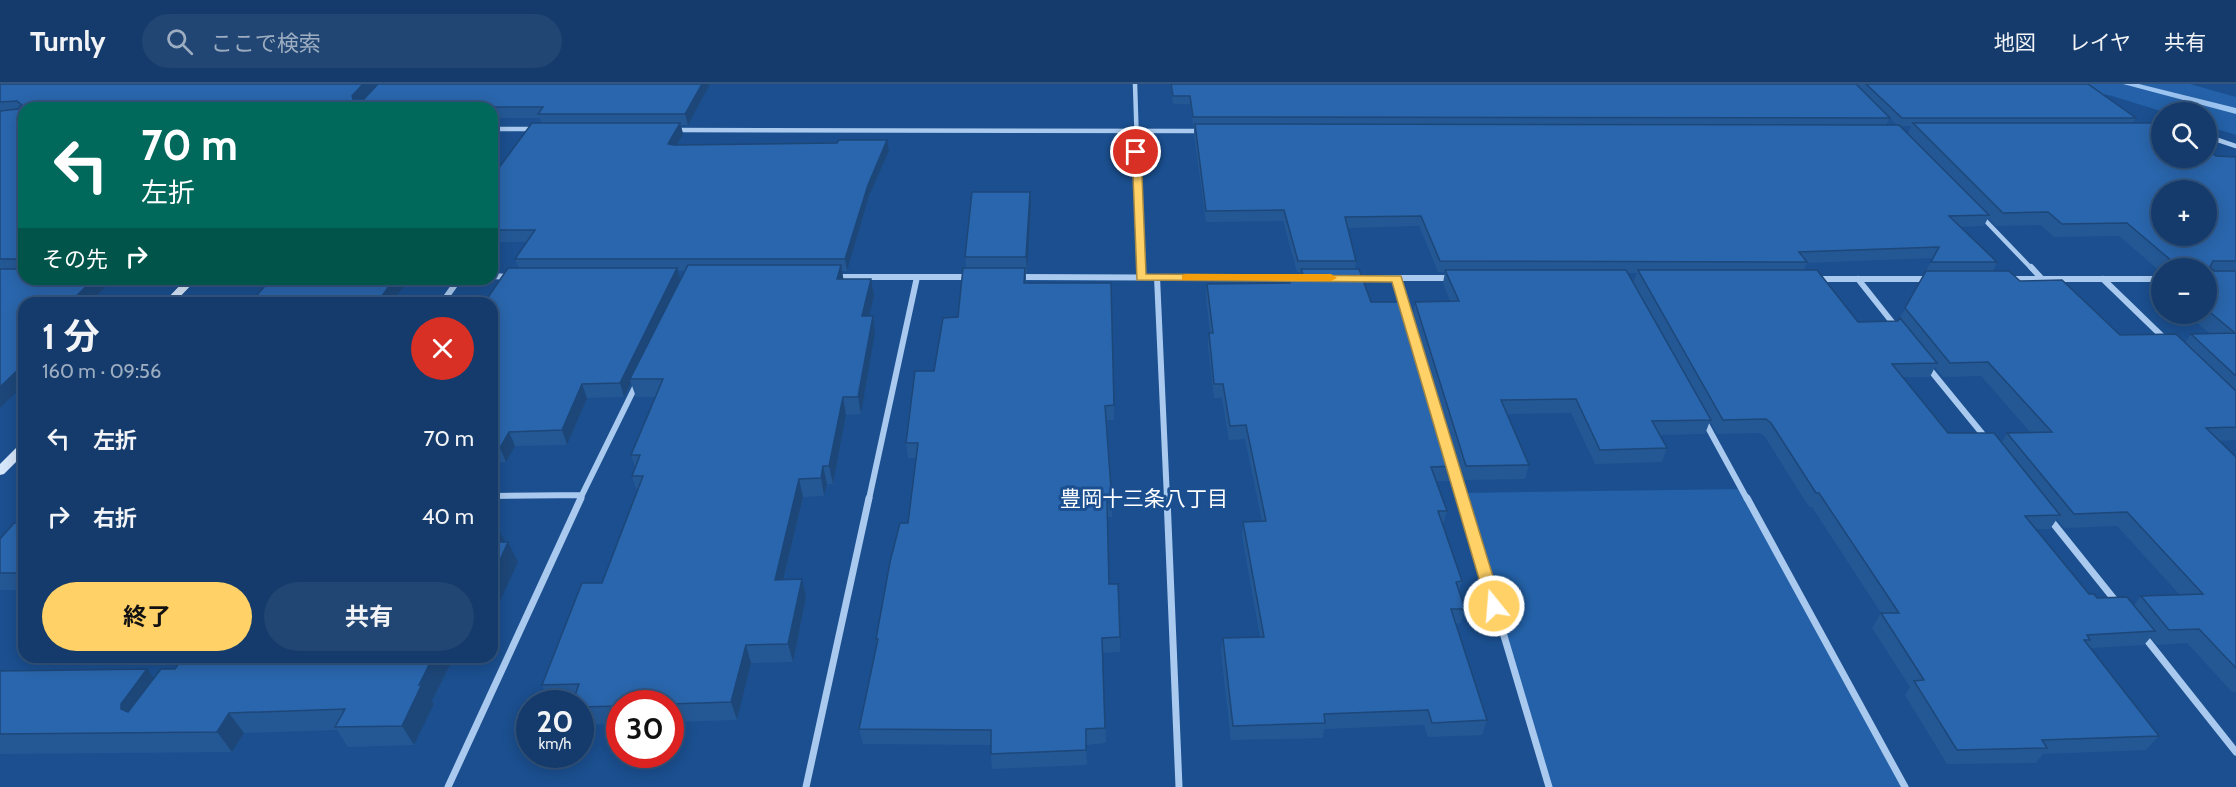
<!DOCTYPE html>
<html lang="ja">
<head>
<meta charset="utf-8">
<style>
  body { margin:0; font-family:Cabin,"Noto Sans JP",sans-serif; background:#214673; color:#f1f3f6; height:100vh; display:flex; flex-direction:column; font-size:22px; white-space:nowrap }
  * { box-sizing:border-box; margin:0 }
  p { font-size:20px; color:#9dadc1 }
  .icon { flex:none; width:33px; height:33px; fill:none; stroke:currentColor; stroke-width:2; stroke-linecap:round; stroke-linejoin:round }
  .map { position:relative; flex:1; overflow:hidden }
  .panel { position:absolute; left:18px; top:213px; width:480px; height:366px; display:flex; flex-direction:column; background:#143b6b; border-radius:18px; box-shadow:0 3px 15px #0003,0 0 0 2px #33557e }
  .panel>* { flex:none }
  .top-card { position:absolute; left:18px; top:18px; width:480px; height:183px; border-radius:18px; box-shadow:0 3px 15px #0003,0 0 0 2px #33557e; background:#00695c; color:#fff; overflow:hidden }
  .fabs { position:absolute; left:2151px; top:18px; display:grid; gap:12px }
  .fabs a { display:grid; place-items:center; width:66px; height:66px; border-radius:50%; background:#143b6b; box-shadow:0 3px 15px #0003,0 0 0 2px #33557e; font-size:30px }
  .speed { position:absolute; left:516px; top:606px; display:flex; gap:12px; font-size:30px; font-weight:700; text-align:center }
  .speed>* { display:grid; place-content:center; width:78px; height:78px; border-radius:50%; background:#143b6b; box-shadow:0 3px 15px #0003,0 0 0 2px #33557e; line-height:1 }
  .speed small { font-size:15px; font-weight:400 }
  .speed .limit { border:9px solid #d22; background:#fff; color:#111 }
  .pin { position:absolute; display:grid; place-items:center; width:51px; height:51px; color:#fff; margin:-26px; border:3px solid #fff; border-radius:50%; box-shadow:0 2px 6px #0007 }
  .me { position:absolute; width:66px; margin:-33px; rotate:343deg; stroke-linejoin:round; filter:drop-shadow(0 0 4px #0008) }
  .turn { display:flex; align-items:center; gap:21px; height:126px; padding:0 24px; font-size:27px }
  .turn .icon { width:78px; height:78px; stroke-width:2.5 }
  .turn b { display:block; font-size:42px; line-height:51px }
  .then { display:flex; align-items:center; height:57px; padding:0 24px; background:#0003; gap:12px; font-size:22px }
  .round { display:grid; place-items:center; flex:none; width:63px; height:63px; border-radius:32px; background:#214673 }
  .headline { display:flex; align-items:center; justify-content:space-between; height:102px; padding:0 24px }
  h1 { font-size:36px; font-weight:700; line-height:45px }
  .cta { display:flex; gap:12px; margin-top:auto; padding:12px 24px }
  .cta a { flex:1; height:69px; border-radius:36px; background:#ffd166; color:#111; font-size:24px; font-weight:700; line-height:69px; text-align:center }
  .cta a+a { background:#214673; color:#f1f3f6 }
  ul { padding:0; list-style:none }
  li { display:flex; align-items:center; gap:18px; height:78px; padding:0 24px }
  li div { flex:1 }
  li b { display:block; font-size:22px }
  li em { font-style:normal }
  header { display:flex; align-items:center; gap:36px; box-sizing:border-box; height:84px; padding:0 30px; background:#143b6b; border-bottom:2px solid #33557e }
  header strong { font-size:28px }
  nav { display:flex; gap:33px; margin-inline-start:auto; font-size:21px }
  .search { width:420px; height:54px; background:#214673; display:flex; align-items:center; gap:15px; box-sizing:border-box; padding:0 21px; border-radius:33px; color:#9dadc1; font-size:22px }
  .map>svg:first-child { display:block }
</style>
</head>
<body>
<header>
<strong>Turnly</strong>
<div class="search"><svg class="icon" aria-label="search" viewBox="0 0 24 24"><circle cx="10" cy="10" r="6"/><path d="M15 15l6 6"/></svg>ここで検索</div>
<nav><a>地図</a><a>レイヤ</a><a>共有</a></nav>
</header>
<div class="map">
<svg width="2236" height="703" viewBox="0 0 2236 703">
  <rect width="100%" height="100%" fill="#1b4f8f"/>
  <path fill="#2461a8" d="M 2058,0 L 2190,0 L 2236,13 L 2236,51 L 2207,42 L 2206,28 L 2164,28 L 2112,12 Z
    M 1743,405 L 1905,703 L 1549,703 L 1461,409 Z"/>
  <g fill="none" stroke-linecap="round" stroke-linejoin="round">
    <path fill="#9cc4f0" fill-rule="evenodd" d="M 2123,0 L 2139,0 L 2236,24 L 2236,30 Z"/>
    <path stroke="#a9c9ee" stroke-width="4.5" d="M 1135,0 L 1141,185
      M 492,45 L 533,45
      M 676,46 L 1202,47
      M 2206,52 L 2236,62
      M 1982,133 L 2032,185"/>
    <path stroke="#a9c9ee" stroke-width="6" d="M 1141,183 L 1141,193
      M 2031,183 L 2042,195
      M 492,192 L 509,193
      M 838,193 L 968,193
      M 1018,193 L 1295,194
      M 1157,193 L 1167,415
      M 1357,194 L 1451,194
      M 1396,194 L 1406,225
      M 1816,195 L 1928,195
      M 1858,195 L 1896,243
      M 2011,195 L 2162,195
      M 2103,195 L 2166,256
      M 442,219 L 459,195
      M 1927,282 L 1985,353
      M 1705,338 L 1747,415
      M 1453,382 L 1463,415
      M 492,412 L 582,411
      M 580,415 L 637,299
      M 869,415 L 917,193"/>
    <path stroke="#a9c9ee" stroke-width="7" d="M 1167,414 L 1179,703
      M 1463,414 L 1549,703
      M 1747,414 L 1905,703
      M 2049,434 L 2118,520
      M 2143,551 L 2236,668
      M 448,703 L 581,414
      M 806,703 L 869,414"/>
    <path fill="#d6e6fa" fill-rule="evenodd" d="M 186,195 L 197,195 L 174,219 L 163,219 Z
      M 24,359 L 24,370 L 4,390 L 0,391 L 0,380 L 20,360 Z"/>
  </g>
  <path fill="#245895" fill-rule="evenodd" d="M 0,0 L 710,0 L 688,41 L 681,41 L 683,50 L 676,61 L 889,67 L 869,112 L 847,187 L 842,187 L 843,195 L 874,212 L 869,232 L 875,249 L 861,330 L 846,331 L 833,400 L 827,400 L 824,412 L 803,413 L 784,495 L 806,513 L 793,578 L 751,579 L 737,636 L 670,638 L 670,620 L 620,620 L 620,640 L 580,641 L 580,620 L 572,618 L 550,619 L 542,601 L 602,499 L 637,407 L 632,392 L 635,383 L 631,371 L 655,313 L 636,313 L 631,299 L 624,313 L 587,314 L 567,361 L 515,362 L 506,378 L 492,379 L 492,219 L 519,184 L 515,175 L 527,158 L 492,158 L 492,93 L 541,39 L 540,34 L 492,34 L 492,24 L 24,24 L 24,301 L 0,324 ZM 678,187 L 685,187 L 680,196 Z
    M 1170,0 L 2088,0 L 2136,34 L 2133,39 L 2162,74 L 2216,72 L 2236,73 L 2236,356 L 2219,357 L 2236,373 L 2236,609 L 2235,608 L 2232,608 L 2187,559 L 2157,561 L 2151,553 L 2144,561 L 2090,564 L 2159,652 L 2146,666 L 2043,670 L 2036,679 L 1947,680 L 1905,611 L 1910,603 L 1872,544 L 1881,529 L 1812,423 L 1809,423 L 1765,353 L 1760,349 L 1717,350 L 1710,337 L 1705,350 L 1660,351 L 1667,364 L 1662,378 L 1595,380 L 1571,329 L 1507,330 L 1529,381 L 1525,395 L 1463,396 L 1413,231 L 1415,218 L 1450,217 L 1443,199 L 1445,188 L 1438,188 L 1419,142 L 1348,144 L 1356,177 L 1355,185 L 1371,218 L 1455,382 L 1452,397 L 1436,397 L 1447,427 L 1443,441 L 1462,497 L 1459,506 L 1465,525 L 1461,539 L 1456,540 L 1487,636 L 1482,651 L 1428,653 L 1424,641 L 1324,645 L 1323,654 L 1231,656 L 1221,568 L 1223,554 L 1260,553 L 1242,452 L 1243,438 L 1262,437 L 1245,355 L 1229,356 L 1222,314 L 1214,314 L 1208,263 L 1209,249 L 1210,249 L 1206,213 L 1207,200 L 1288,199 L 1289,193 L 1300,193 L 1301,188 L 1297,188 L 1283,137 L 1206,138 L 1194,50 L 1194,41 L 1193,41 L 1190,20 L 1173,20 ZM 1870,15 L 1897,41 L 1886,41 L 1890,34 ZM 1901,42 L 1911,42 L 1908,50 ZM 1988,134 L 1996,142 L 2041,141 L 2054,153 L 2119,152 L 2162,189 L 2162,184 L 2206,184 L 2206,230 L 2187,230 L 2210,250 L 2191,250 L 2185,259 L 2120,251 L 2020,197 L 1993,187 L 1997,178 L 1960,143 L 1984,142 ZM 1933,174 L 1898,237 L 1858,238 L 1804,186 L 1807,179 ZM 1627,189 L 1637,189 L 1633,199 ZM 1935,283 L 1943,293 L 1981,292 L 2031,349 L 2007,349 L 2002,358 L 1948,349 L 1902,293 L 1930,293 ZM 2057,435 L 2064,444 L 2117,442 L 2180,511 L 2141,512 L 2134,521 L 2097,514 L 2089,510 L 2036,445 L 2050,445 Z
    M 1031,122 L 1027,188 L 1026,188 L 1026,199 L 1114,321 L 1114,336 L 1107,336 L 1112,418 L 1112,433 L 1108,433 L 1109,500 L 1120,553 L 1120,568 L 1102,569 L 1106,659 L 1086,661 L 1087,681 L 992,685 L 991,670 L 991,661 L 863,660 L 859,645 L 877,561 L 876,555 L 908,439 L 916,374 L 908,374 L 906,359 L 934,287 L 958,233 L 966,184 L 965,173 Z
    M 24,439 L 24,506 L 0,506 L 0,455 Z
    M 183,573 L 454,573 L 432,617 L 434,620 L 414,661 L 348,663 L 337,646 L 244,649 L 232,668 L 0,670 L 0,587 L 154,594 L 175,585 Z"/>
  <path fill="#1d4779" d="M 363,0 L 378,0 L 356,22 L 352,12 Z
    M 702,0 L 710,0 L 688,41 L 685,30 Z
    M 680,39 L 683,50 L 671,71 L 668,60 Z
    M 887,56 L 889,67 L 869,112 L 847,187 L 845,175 L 868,101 Z
    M 1030,108 L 1031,122 L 1027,188 L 1026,173 Z
    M 841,181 L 844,198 L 837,195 Z
    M 677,184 L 681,198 L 630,295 L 631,299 L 624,313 L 620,299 Z
    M 94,195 L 114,195 L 89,219 L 69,219 Z
    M 394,195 L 409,195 L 391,219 L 377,219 Z
    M 871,195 L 874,212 L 865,249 L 862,232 Z
    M 873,232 L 875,249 L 861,330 L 858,313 Z
    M 24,280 L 24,301 L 0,324 L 0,303 Z
    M 582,300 L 587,314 L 567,361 L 562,346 Z
    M 843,313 L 846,331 L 833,400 L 829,382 Z
    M 509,348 L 515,362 L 506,378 L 500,364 Z
    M 823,382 L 827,400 L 824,412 L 821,394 Z
    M 799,395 L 803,413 L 779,514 L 775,496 Z
    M 498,444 L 507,462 L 508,458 L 518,478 L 493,532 L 492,529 L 492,456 Z
    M 802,495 L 806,513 L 793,578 L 788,560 Z
    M 746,561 L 751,579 L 737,636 L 731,618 Z
    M 433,573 L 454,573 L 432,617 L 434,620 L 414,661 L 402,642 L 419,601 Z
    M 147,585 L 163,605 L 138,639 L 121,625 L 121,620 Z
    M 229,629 L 244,649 L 232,668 L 217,648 Z"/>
  <path fill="#2a66ad" stroke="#1d4779" stroke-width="1.5" fill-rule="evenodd" d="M 0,0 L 363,0 L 352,12 L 353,15 L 364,15 L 378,0 L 702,0 L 685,30 L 538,30 L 543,23 L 24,24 L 24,195 L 94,195 L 69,219 L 24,219 L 24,280 L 0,303 L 0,185 L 16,185 L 21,181 L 16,175 L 0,175 L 0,27 L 18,25 L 22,21 L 17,17 L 0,18 Z
    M 1171,0 L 1856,0 L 1890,34 L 1193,33 L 1190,12 L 1173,12 Z
    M 1866,0 L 2088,0 L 2136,34 L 1902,34 Z
    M 532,39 L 680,39 L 668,60 L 674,61 L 837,59 L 839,56 L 887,56 L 868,101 L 845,175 L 515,175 L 535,146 L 492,146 L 492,93 Z
    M 1913,39 L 2151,39 L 2162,47 L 2162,74 L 2206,74 L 2206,67 L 2209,67 L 2216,72 L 2236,73 L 2236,177 L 2213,177 L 2210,183 L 2214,187 L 2236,187 L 2236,292 L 2191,250 L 2235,249 L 2206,225 L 2206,184 L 2180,184 L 2127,139 L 2062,140 L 2048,128 L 2003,129 ZM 2162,106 L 2206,106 L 2206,152 L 2162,152 Z
    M 1195,40 L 1899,41 L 1989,131 L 1949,132 L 1997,178 L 1931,178 L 1939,163 L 1799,168 L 1807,178 L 1440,177 L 1421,132 L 1345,133 L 1356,177 L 1298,177 L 1284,126 L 1206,127 Z
    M 972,108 L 1030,108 L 1026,173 L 965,173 Z
    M 688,181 L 841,181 L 837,195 L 871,195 L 862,232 L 873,232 L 858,313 L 843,313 L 829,382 L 823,382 L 821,394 L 799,395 L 775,496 L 802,495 L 788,560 L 746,561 L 731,618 L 670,620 L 620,620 L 620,622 L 580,623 L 580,620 L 572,620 L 579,600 L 542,601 L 582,499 L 602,499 L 643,392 L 632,392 L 640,371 L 631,371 L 663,295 L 630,295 Z
    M 508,184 L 677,184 L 620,299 L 582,300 L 562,346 L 509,348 L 500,364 L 492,364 L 492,219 L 484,219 Z
    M 963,184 L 1025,184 L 1024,199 L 1111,199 L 1114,321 L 1105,322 L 1112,418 L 1107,418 L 1109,500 L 1118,500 L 1120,553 L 1102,554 L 1105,644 L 1086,645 L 1086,666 L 991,670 L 991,646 L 859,645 L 878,555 L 876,555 L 890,478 L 900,439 L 908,439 L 918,359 L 906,359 L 915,287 L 934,287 L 943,234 L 958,233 Z
    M 1301,185 L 1359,185 L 1371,218 L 1404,218 L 1455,382 L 1431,383 L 1447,427 L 1438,427 L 1462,497 L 1456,498 L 1465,525 L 1451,525 L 1487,636 L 1432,639 L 1428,626 L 1324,630 L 1325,639 L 1233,642 L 1223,554 L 1264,553 L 1243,438 L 1266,437 L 1246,341 L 1230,342 L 1223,300 L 1214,300 L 1209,249 L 1213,249 L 1207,200 L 1290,199 L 1289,193 L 1304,193 Z
    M 1445,186 L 1626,186 L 1711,336 L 1652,337 L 1667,364 L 1600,366 L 1576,315 L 1501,316 L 1529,381 L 1466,382 L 1415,218 L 1459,217 Z
    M 1638,186 L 1817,186 L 1858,238 L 1898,237 L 1900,234 L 1937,279 L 1892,280 L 1948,349 L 1994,349 L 2060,431 L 2025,432 L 2089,510 L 2094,510 L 2097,514 L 2127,513 L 2155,547 L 2087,551 L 2090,556 L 2084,556 L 2159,652 L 2042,656 L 2047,664 L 1957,666 L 1914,597 L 1924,596 L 1881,529 L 1899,529 L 1819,409 L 1816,409 L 1771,339 L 1766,335 L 1723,336 Z
    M 1926,187 L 2009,187 L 2020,197 L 2062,196 L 2120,251 L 2176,250 L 2236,307 L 2236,343 L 2206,344 L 2236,373 L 2236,584 L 2199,545 L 2169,546 L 2141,512 L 2203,510 L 2127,428 L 2074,430 L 2007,349 L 2052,348 L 1988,278 L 1950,279 L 1905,224 Z
    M 271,195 L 394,195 L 377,219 L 250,219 Z
    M 14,439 L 24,439 L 24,489 L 0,489 L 0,455 Z
    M 492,444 L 498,444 L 492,456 Z
    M 492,458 L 508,458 L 492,494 Z
    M 183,573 L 433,573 L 419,601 L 422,600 L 402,642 L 335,643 L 345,625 L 229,629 L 217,648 L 0,650 L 0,587 L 147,585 L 121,620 L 121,625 L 128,628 L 161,585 L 175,585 Z"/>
  <path fill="#ffd166" stroke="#a68842" stroke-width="1.5" d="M 1132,65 L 1141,68 L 1146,190 L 1401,192 L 1502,522 L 1500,526 L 1489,526 L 1487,522 L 1392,198 L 1137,196 Z"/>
  <path fill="#f59e0b" d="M 1186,190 L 1331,190 L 1337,194 L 1331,197 L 1182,196 L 1182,191 Z"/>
  <g text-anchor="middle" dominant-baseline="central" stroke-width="6" stroke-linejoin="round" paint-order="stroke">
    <g font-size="21" fill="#fff" stroke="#1b4f8f">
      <text x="1144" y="414">豊岡十三条八丁目</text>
    </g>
  </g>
</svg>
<div class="fabs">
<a><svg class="icon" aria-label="search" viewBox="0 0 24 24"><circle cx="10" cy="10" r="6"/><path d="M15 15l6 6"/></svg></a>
<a>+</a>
<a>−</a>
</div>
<div class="speed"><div>20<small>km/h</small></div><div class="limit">30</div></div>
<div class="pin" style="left:1136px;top:68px;background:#d93025"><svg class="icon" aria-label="arrive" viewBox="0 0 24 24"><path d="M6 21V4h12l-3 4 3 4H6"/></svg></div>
<svg class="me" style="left:1494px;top:522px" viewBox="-20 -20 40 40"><circle r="17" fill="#ffd166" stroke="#fff" stroke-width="3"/><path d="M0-11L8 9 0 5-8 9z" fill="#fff"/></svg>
<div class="top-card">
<div class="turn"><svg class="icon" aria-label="left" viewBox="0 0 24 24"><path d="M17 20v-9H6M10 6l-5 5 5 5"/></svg><div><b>70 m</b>左折</div></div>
<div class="then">その先<svg class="icon" aria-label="right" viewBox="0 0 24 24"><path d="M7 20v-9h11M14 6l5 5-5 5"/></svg></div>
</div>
<section class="panel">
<div class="headline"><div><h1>1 分</h1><p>160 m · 09:56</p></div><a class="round" style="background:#d93025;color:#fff"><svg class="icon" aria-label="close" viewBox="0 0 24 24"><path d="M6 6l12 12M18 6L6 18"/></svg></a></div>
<ul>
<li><svg class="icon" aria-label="left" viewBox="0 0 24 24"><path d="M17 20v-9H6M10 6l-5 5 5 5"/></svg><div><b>左折</b></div><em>70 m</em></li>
<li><svg class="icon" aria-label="right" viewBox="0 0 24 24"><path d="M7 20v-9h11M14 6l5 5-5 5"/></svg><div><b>右折</b></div><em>40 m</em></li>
</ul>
<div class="cta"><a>終了</a><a>共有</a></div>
</section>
</div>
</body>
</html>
